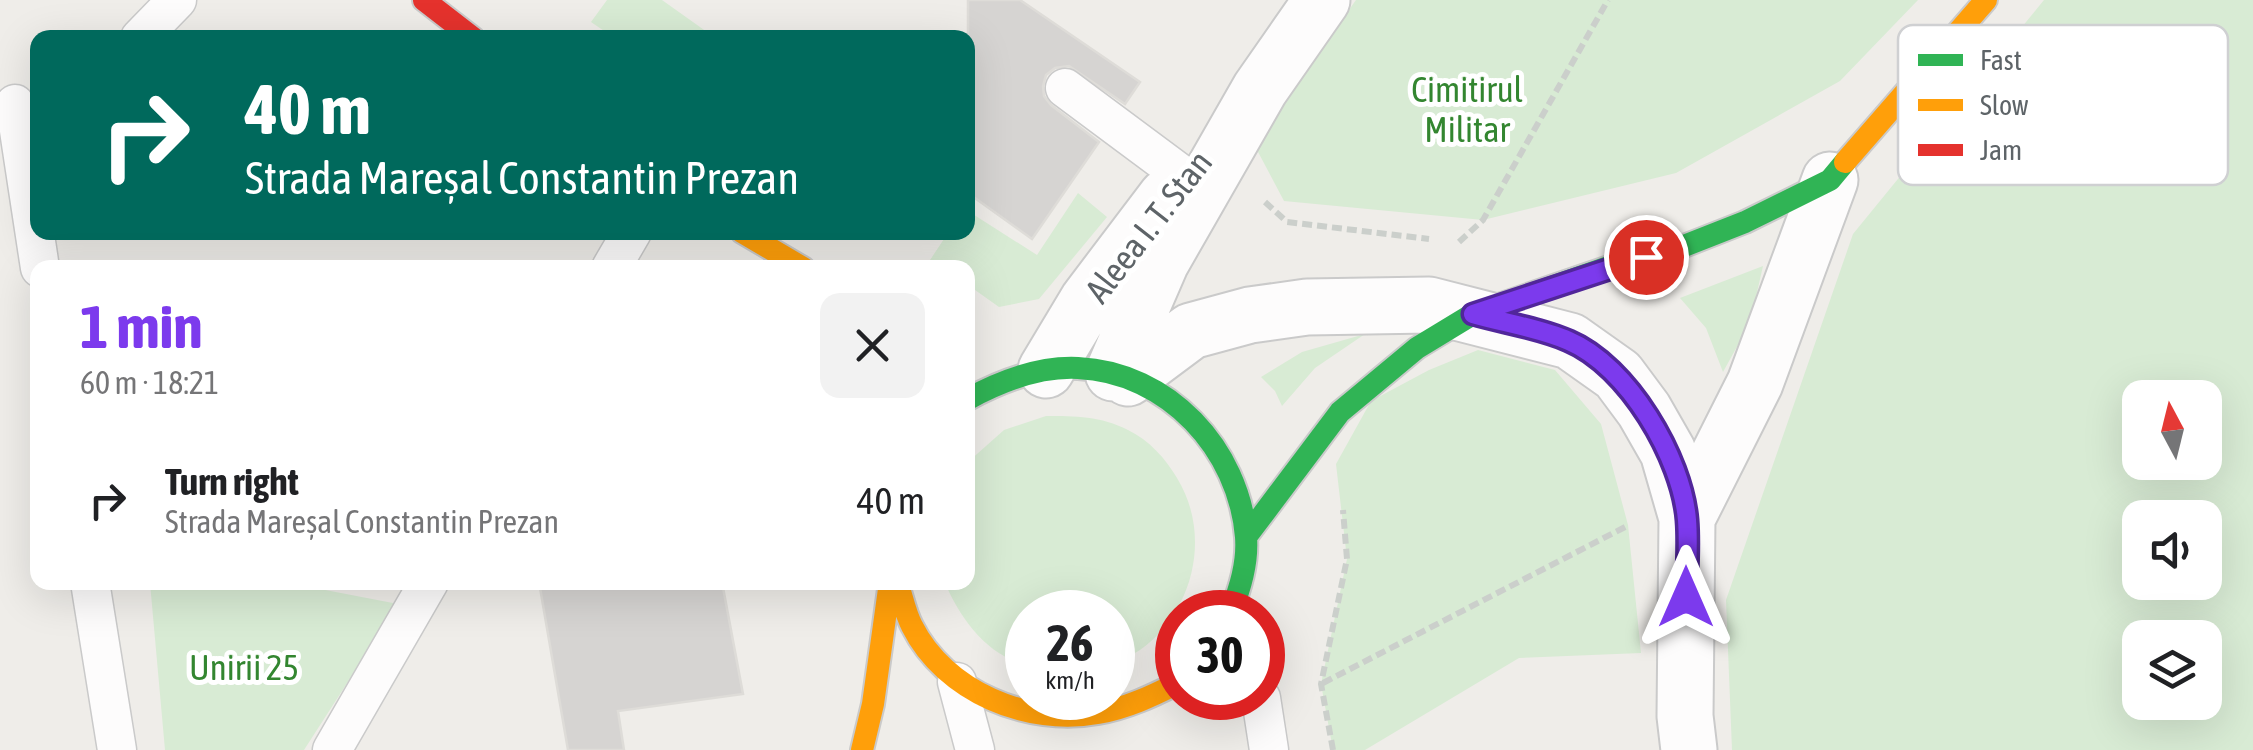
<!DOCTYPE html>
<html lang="en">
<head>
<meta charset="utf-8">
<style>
  body { margin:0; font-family:"Asap Condensed",sans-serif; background:#f2f2f2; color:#202124; height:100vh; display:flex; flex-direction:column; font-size:38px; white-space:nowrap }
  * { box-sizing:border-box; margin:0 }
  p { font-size:32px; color:#757577 }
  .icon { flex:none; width:55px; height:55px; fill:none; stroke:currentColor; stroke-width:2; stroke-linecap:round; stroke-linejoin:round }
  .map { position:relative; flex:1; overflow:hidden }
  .drawer { position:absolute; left:30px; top:260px; width:945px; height:330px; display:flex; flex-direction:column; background:#fff; border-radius:20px; box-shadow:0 10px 40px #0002 }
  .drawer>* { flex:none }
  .hud { position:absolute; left:30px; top:30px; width:945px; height:210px; border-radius:20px; box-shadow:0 10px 40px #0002; background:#00695c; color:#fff; overflow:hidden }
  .needle { width:65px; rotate:353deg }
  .fabs { position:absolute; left:2122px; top:380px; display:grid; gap:20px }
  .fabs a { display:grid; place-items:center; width:100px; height:100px; border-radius:20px; background:#fff; box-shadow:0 10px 40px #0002; font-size:50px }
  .speed { position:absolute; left:1005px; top:590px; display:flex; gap:20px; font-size:50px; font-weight:700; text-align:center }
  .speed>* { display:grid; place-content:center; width:130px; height:130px; border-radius:50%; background:#fff; box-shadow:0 10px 40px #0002; line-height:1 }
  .speed small { font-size:25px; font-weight:400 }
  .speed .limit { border:15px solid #d22; background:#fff; color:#111 }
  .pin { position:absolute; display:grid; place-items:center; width:85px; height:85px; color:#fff; margin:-42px; border:5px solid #fff; border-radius:50%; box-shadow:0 2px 10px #0007 }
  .me { position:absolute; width:110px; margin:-55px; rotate:0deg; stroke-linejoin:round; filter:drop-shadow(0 0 8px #0008) }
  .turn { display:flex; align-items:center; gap:35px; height:210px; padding:0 50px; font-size:45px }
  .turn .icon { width:130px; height:130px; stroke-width:2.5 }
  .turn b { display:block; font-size:70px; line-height:85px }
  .round { display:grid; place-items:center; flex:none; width:105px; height:105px; border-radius:20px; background:#f2f2f2 }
  .head { display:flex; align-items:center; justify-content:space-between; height:170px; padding:0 50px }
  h1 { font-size:60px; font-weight:700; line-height:75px; color:#7c3aed }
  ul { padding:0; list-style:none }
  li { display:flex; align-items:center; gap:30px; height:140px; padding:0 50px }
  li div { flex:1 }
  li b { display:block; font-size:38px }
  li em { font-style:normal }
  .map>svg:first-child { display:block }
</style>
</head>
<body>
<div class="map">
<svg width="2253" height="750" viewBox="0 0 2253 750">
  <rect width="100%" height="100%" fill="#efede9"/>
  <path fill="#d8ebd4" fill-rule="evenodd" d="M 607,0 L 662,0 L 714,37 L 613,37 L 591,22 Z
    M 1356,0 L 1918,0 L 1840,81 L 1676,173 L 1483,220 L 1284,201 L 1257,150 L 1288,96 Z
    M 2044,0 L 2253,0 L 2253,750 L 1732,750 L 1726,600 L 1853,234 ZM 2140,398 L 2205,398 L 2205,462 L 2140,462 ZM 2140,518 L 2205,518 L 2205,582 L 2140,582 ZM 2140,638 L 2205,638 L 2205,702 L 2140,702 Z
    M 1078,193 L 1107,217 L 1039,299 L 999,307 L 968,285 L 968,268 L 941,267 L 930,260 L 948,233 L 968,232 L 968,211 L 1037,255 Z
    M 1763,266 L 1750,323 L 1723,372 L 1706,328 L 1680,298 Z
    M 1365,334 L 1315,368 L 1282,406 L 1275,391 L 1261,377 L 1302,352 Z
    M 1478,350 L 1555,370 L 1601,424 L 1628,525 L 1641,653 L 1519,658 L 1365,750 L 1333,750 L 1321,684 L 1347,559 L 1336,464 L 1371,401 L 1429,370 Z
    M 1046,416 C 1075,416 1101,416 1128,430 C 1149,440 1166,459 1177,478 C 1212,535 1194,611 1140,650 C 1133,655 1121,659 1113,663 L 1112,612 L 1028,612 L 1027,665 C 987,656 960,618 945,583 L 968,582 L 968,462 L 1004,430 Z
    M 150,583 L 289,583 L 398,604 L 304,750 L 165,750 Z"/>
  <path fill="#d6d4d2" stroke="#dedcd8" stroke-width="2.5" d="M 968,0 L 1020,0 L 1140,82 L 1125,104 L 1069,66 L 1055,68 L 1046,75 L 1043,86 L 1044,96 L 1051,105 L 1099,142 L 1032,239 L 968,193 Z
    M 539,582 L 722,582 L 743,694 L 618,711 L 624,750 L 568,750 Z"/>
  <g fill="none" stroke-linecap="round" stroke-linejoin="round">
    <g stroke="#cacaca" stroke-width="41">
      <path id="lane" d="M 140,38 L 177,0
        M 1065,88 L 1182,175
        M 15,104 L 40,268
        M 611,268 L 632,232
        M 90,582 L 117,750
        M 957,682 L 975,750
        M 1261,698 L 1269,750
        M 332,750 L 429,582"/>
    </g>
    <g stroke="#cacaca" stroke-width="59">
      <path id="street" d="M 1046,370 L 1088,300 L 1166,197
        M 1113,373 L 1161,262 L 1260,89 L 1322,0
        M 1128,378 L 1191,331 L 1250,315 L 1307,307 L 1429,305 L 1570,341 L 1618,375 L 1644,410 L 1668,452 L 1687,518 L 1685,716 L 1689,750
        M 1687,518 L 1755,383 L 1830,180"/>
    </g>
    <g stroke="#cacaca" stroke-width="26">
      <path id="fast" d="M 968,399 C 1001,381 1039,366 1078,368 C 1168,372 1239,449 1246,537 C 1248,563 1240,588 1231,612
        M 1246,537 L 1340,412 L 1417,348 L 1473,314 L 1609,267 L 1684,246 L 1745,222 L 1830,180 L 1845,162"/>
    </g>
    <g stroke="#cacaca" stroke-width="26">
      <path id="slow" d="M 1845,162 L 1986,0
        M 742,232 L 803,268
        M 897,582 C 902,596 905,613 912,626 C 945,692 1028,726 1098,713 C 1127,708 1152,696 1178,683
        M 862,750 L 873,704 L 890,582"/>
    </g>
    <g stroke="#cacaca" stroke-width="26">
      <path id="jam" d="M 424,0 L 473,38"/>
    </g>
    <path stroke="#cbcfcb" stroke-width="6" stroke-dasharray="10 5" stroke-linecap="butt" d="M 1265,202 L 1287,222 L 1429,239
      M 1459,242 L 1483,220 L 1608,0
      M 1323,683 L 1627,526
      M 1333,750 L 1321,684 L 1347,559 L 1343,510"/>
    <use href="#lane" stroke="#fdfcfc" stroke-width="38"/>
    <use href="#street" stroke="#fdfcfc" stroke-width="55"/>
    <use href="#fast" stroke="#30b455" stroke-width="22"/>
    <use href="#slow" stroke="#ff9f0a" stroke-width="22"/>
    <use href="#jam" stroke="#e5322d" stroke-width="22"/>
  </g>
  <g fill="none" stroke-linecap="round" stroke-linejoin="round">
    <g stroke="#51269a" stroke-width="25">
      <path id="route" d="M 1646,257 L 1473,314 C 1504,323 1540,328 1569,341 C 1628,366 1682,458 1687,520 C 1689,545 1687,572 1686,597"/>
    </g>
    <use href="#route" stroke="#7c3aed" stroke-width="18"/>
  </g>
  <g text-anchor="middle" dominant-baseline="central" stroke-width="10" stroke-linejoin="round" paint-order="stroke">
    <g font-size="35" fill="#338630" stroke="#fff">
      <text x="1467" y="89">Cimitirul<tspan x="1467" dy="40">Militar</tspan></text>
      <text x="244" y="667">Unirii 25</text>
    </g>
    <g font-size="35" fill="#5e6468" stroke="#fff">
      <text transform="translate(1148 226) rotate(-52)">Aleea I. T. Stan</text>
    </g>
  </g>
  <rect x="1898" y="25" width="330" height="160" rx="15" fill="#fff" stroke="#cfd0d2" stroke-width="2.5"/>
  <rect x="1918" y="54" width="45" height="12" fill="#30b455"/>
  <rect x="1918" y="99" width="45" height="12" fill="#ff9f0a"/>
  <rect x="1918" y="144" width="45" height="12" fill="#e5322d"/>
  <g font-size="28" fill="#5e6468">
    <text x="1980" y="70">Fast</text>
    <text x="1980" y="115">Slow</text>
    <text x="1980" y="160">Jam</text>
  </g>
</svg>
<div class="fabs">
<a><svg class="needle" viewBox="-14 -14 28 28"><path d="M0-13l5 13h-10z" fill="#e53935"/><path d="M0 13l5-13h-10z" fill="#757577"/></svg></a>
<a><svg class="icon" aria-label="sound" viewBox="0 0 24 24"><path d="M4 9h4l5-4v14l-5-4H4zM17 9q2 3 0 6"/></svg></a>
<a><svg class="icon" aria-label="layers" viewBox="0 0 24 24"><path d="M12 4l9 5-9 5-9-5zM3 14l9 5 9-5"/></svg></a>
</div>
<div class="speed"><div>26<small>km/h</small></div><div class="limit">30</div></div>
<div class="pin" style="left:1646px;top:257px;background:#d93025"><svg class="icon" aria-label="arrive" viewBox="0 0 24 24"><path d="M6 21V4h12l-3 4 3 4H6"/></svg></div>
<svg class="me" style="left:1686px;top:597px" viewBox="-20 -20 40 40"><path d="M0-17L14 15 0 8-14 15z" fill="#7c3aed" stroke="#fff" stroke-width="4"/></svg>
<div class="hud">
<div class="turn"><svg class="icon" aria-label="right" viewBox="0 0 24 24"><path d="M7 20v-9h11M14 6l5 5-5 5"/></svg><div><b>40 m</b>Strada Mareșal Constantin Prezan</div></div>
</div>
<section class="drawer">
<div class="head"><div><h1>1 min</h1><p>60 m · 18:21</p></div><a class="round"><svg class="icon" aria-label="close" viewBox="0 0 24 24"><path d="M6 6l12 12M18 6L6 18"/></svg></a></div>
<ul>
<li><svg class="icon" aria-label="right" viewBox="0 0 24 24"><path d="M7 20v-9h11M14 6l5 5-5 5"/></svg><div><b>Turn right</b><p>Strada Mareșal Constantin Prezan</p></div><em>40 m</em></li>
</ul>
</section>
</div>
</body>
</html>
